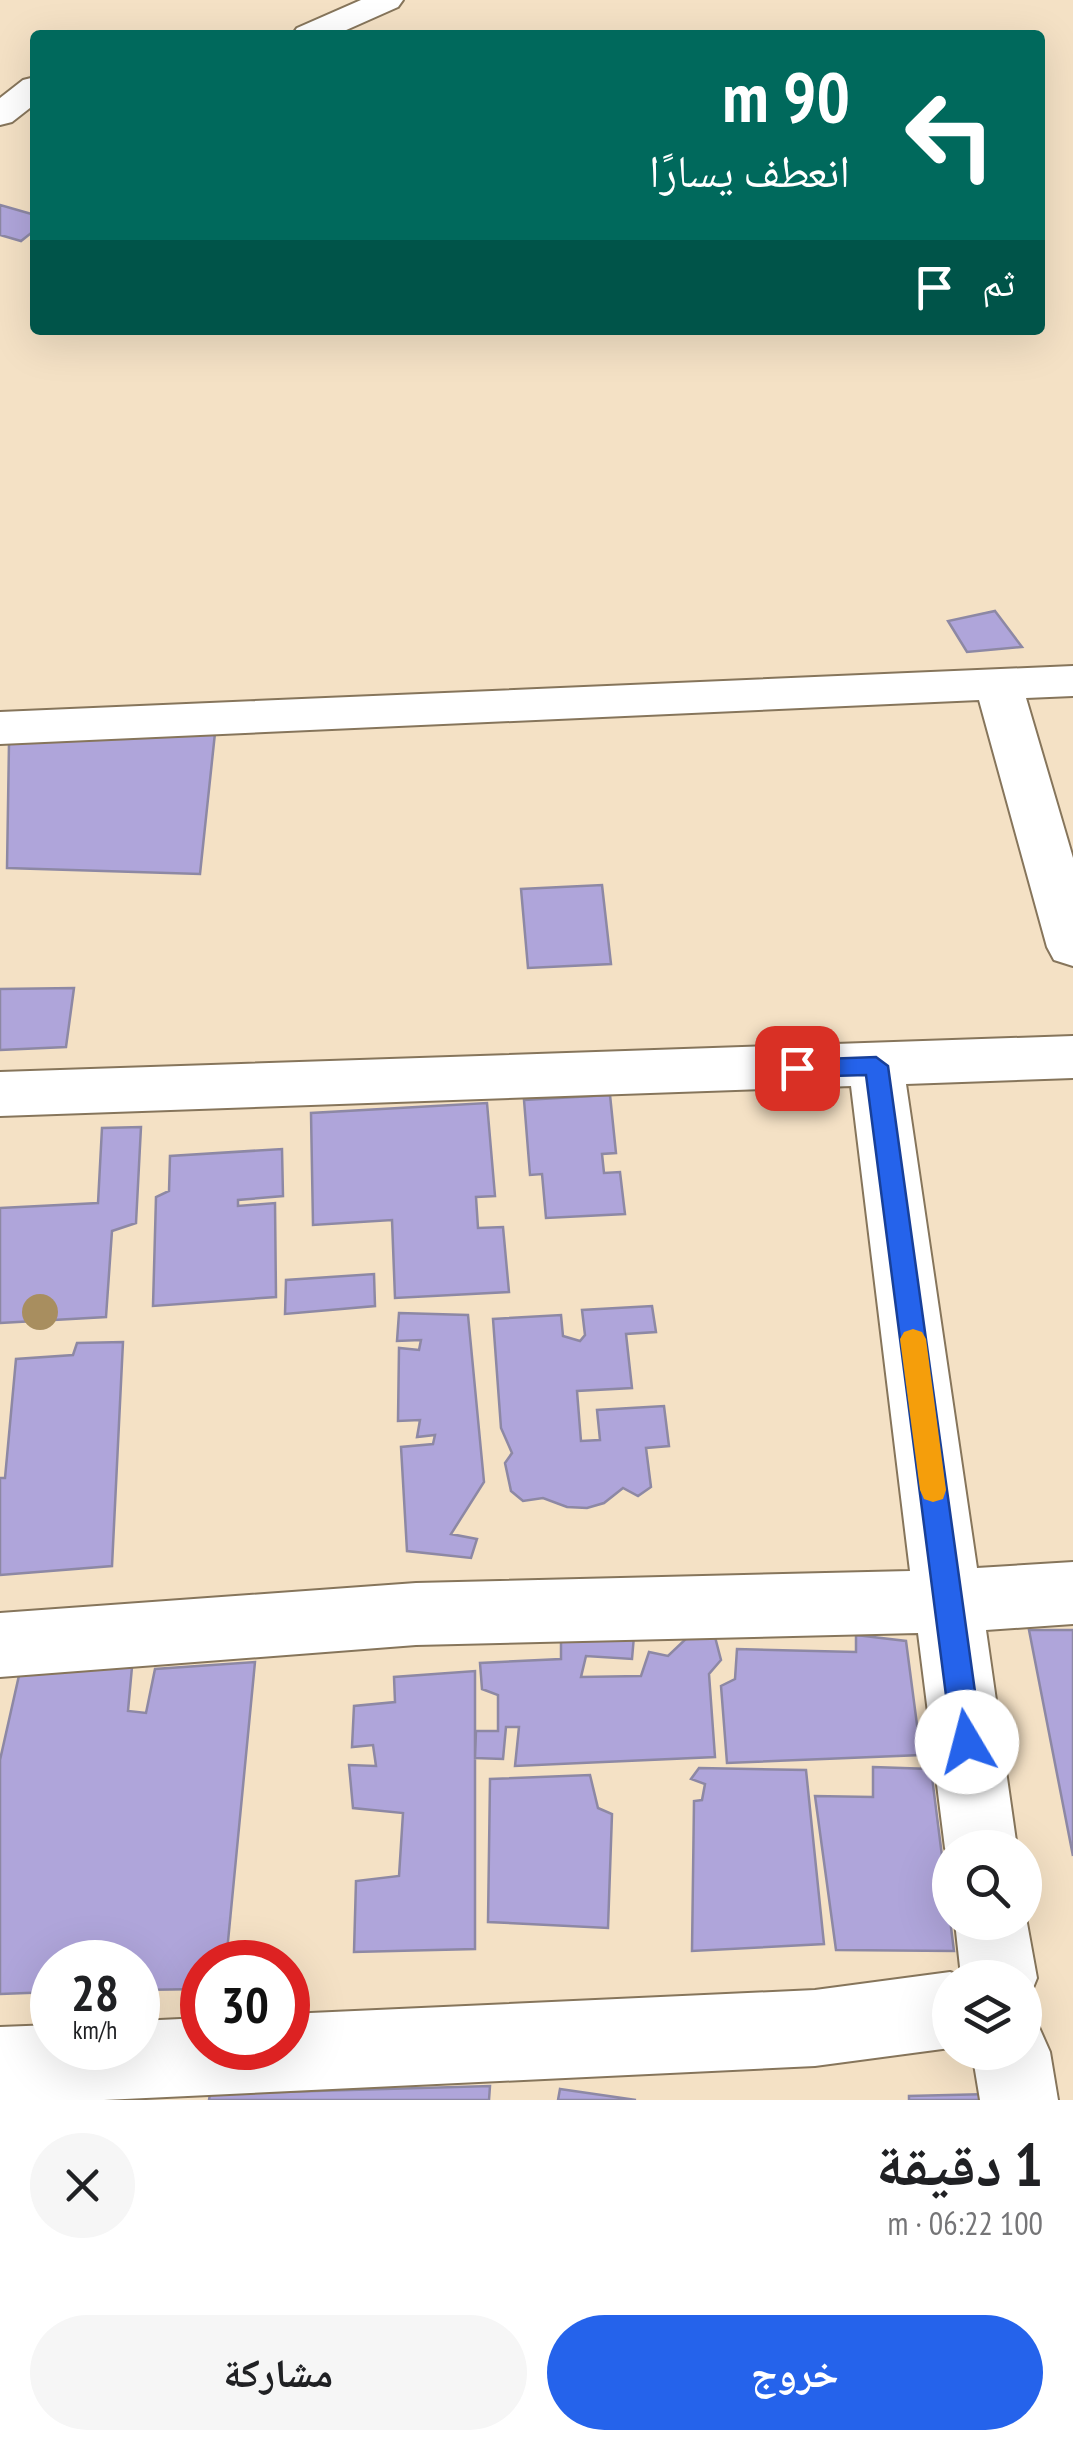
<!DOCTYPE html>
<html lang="ar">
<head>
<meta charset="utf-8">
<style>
  body { margin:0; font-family:"PT Sans Narrow","Noto Naskh Arabic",sans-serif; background:#f6f6f6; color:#202124; direction:rtl; height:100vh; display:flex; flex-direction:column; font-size:38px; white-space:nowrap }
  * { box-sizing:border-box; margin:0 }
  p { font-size:32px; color:#757577 }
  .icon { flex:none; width:55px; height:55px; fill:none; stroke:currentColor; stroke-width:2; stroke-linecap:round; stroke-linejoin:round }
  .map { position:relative; height:2100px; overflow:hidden; direction:ltr }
  .side { display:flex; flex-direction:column; background:#fff; flex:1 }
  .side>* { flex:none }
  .banner { position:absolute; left:30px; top:30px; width:1015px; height:305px; border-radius:10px; box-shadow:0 10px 40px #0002; direction:rtl; background:#00695c; color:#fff; overflow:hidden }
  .controls { position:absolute; left:932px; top:1830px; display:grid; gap:20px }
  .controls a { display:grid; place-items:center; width:110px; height:110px; border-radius:50%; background:#fff; box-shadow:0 10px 40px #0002; font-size:50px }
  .speed { position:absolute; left:30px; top:1940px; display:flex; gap:20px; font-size:50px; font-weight:700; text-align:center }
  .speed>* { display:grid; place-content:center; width:130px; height:130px; border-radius:50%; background:#fff; box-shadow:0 10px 40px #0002; line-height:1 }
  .speed small { font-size:25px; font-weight:400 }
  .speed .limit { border:15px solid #d22; background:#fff; color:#111 }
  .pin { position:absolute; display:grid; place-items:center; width:85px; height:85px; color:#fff; margin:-42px; border-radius:20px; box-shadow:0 5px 15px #0006 }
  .me { position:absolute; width:110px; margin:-55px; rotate:352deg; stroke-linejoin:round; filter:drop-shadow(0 0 8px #0008) }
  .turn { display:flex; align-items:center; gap:35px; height:210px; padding:0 30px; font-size:45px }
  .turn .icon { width:130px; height:130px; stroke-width:2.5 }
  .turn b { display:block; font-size:70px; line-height:85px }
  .then { display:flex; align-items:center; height:95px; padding:0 30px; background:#0003; gap:20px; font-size:38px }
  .round { display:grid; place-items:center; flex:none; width:105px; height:105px; border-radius:52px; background:#f6f6f6 }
  .headline { display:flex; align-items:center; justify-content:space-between; height:170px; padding:0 30px }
  h1 { font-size:60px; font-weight:800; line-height:75px }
  .primary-button { display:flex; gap:20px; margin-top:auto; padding:20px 30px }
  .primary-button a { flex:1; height:115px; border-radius:60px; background:#2563eb; color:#fff; font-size:40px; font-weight:800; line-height:115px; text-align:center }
  .primary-button a+a { background:#f6f6f6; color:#202124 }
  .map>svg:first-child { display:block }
</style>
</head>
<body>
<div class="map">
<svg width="1073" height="2100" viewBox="0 0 1073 2100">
  <rect width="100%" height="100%" fill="#f4e1c5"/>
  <path fill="#afa5da" stroke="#8d88a4" stroke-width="2.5" d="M 0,205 L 35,215 L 35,230 L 21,241 L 0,235 Z
    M 995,611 L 1022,647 L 967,652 L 948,621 Z
    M 215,733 L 200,874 L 7,868 L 9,743 Z
    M 602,885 L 611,964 L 528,968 L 521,889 Z
    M 74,988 L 66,1047 L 0,1050 L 0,989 Z
    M 610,1095 L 616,1153 L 602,1154 L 604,1173 L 620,1172 L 625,1214 L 546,1218 L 542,1174 L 530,1175 L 524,1100 Z
    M 487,1103 L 495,1196 L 476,1197 L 478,1228 L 503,1227 L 509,1292 L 395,1298 L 392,1220 L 313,1225 L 311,1113 Z
    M 141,1127 L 136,1223 L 112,1231 L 106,1317 L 0,1323 L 0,1208 L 98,1203 L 102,1128 Z
    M 282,1149 L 283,1196 L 238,1200 L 238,1206 L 275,1203 L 276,1297 L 153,1306 L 156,1197 L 169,1191 L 170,1156 Z
    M 374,1274 L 375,1306 L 285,1314 L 286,1280 Z
    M 652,1306 L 656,1332 L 626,1334 L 632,1388 L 577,1391 L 581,1441 L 600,1440 L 597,1410 L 664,1406 L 669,1446 L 646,1448 L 651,1487 L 638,1496 L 623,1488 L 604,1503 L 587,1508 L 567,1507 L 543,1498 L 523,1501 L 511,1491 L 505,1463 L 512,1453 L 501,1428 L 493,1319 L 561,1315 L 563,1336 L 580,1341 L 585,1335 L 582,1310 Z
    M 399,1313 L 468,1315 L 484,1482 L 451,1534 L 477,1539 L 471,1558 L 407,1551 L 401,1447 L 433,1444 L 435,1435 L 417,1437 L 420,1420 L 398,1421 L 399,1348 L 419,1350 L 421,1340 L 397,1341 Z
    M 123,1342 L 112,1566 L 0,1575 L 0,1478 L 5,1478 L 16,1359 L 73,1355 L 77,1343 Z
    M 1029,1630 L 1073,1630 L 1073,1856 Z
    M 692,1633 L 715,1637 L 721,1660 L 709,1674 L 715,1757 L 515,1766 L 519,1727 L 506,1727 L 503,1759 L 475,1758 L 476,1731 L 498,1731 L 498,1695 L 482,1689 L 480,1663 L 561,1659 L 561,1636 L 634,1636 L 632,1659 L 586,1656 L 581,1677 L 641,1676 L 649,1652 L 668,1656 Z
    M 856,1635 L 906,1641 L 921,1755 L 727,1763 L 721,1686 L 735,1679 L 737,1649 L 856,1652 Z
    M 255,1662 L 226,1962 L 202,1962 L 202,1989 L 138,1990 L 138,1962 L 52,1962 L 52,1992 L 0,1994 L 0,1760 L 20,1671 L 132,1667 L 128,1711 L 146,1713 L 155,1669 Z
    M 475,1671 L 475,1949 L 354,1952 L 356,1881 L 399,1876 L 403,1813 L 353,1808 L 349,1765 L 376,1766 L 373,1745 L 352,1747 L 354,1706 L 395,1702 L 394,1677 Z
    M 873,1767 L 931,1769 L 954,1951 L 836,1950 L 815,1796 L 873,1797 Z
    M 699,1768 L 806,1770 L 824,1944 L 692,1951 L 694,1801 L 702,1800 L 705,1784 L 691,1779 Z
    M 590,1775 L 598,1808 L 612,1814 L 608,1928 L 488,1922 L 490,1779 Z
    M 490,2086 L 489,2100 L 209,2100 L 210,2094 Z
    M 560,2089 L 636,2100 L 558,2100 Z
    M 989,2094 L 989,2100 L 909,2100 L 909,2096 Z"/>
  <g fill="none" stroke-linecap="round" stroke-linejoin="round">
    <g stroke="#86755b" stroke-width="4">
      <path id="minor" d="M 361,0 L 403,0 L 398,7 L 335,35 L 292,35 L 297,28 Z
        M 35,77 L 35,104 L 12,122 L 0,125 L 0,98 L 23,80 Z
        M 1073,666 L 1073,696 L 1026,698 L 1073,858 L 1073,966 L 1054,960 L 1047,947 L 979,700 L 0,744 L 0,712 Z
        M 1073,1036 L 1073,1078 L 906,1084 L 977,1568 L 1073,1562 L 1073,1624 L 986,1630 L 1017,1848 L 950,1848 L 950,1861 L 945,1848 L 918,1633 L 416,1645 L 0,1677 L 0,1613 L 416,1583 L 910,1571 L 851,1086 L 0,1116 L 0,1072 Z
        M 1025,1912 L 1037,1978 L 1026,2005 L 1025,1978 L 950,1978 L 950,2048 L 815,2066 L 104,2100 L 0,2100 L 0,2027 L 52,2025 L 52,2048 L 138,2048 L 138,2021 L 202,2018 L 202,2048 L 288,2048 L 288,2014 L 815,1990 L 950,1972 L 961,1976 L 955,1922 L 1025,1922 Z
        M 1025,2019 L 1038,2025 L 1050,2052 L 1058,2100 L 980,2100 L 972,2052 L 1025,2052 Z"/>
    </g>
    <use href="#minor" fill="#fff" fill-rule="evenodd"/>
  </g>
  <circle fill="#a88e5f" cx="40" cy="1312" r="18"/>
  <path fill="#2563eb" stroke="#184099" stroke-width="2.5" d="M 876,1057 L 888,1066 L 982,1742 L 977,1752 L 967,1756 L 957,1752 L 952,1742 L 866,1075 L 797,1077 L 785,1068 L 797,1060 Z"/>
  <path fill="#f59e0b" d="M 913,1329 L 922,1332 L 926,1339 L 946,1490 L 943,1499 L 933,1502 L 924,1499 L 920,1490 L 900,1339 L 904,1332 Z"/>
</svg>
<div class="controls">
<a><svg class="icon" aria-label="search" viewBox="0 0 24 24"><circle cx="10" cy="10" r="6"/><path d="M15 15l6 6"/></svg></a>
<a><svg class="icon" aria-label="layers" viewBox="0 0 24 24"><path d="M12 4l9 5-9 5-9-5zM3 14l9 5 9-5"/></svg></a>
</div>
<div class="speed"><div>28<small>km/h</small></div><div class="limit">30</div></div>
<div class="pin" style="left:797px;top:1068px;background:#d93025"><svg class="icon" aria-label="arrive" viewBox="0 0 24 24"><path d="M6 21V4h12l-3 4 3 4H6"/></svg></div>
<svg class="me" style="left:967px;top:1742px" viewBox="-20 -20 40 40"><circle r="19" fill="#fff"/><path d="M0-13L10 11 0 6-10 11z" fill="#2563eb"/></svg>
<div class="banner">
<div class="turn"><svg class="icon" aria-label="left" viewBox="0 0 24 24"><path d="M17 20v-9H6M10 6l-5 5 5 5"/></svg><div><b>90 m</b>انعطف يسارًا</div></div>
<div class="then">ثم<svg class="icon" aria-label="arrive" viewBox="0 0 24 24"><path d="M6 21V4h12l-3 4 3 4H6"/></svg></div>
</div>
</div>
<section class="side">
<div class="headline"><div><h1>1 دقيقة</h1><p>100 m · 06:22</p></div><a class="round"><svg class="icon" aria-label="close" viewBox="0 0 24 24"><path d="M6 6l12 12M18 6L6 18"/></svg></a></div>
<div class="primary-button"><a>خروج</a><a>مشاركة</a></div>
</section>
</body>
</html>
